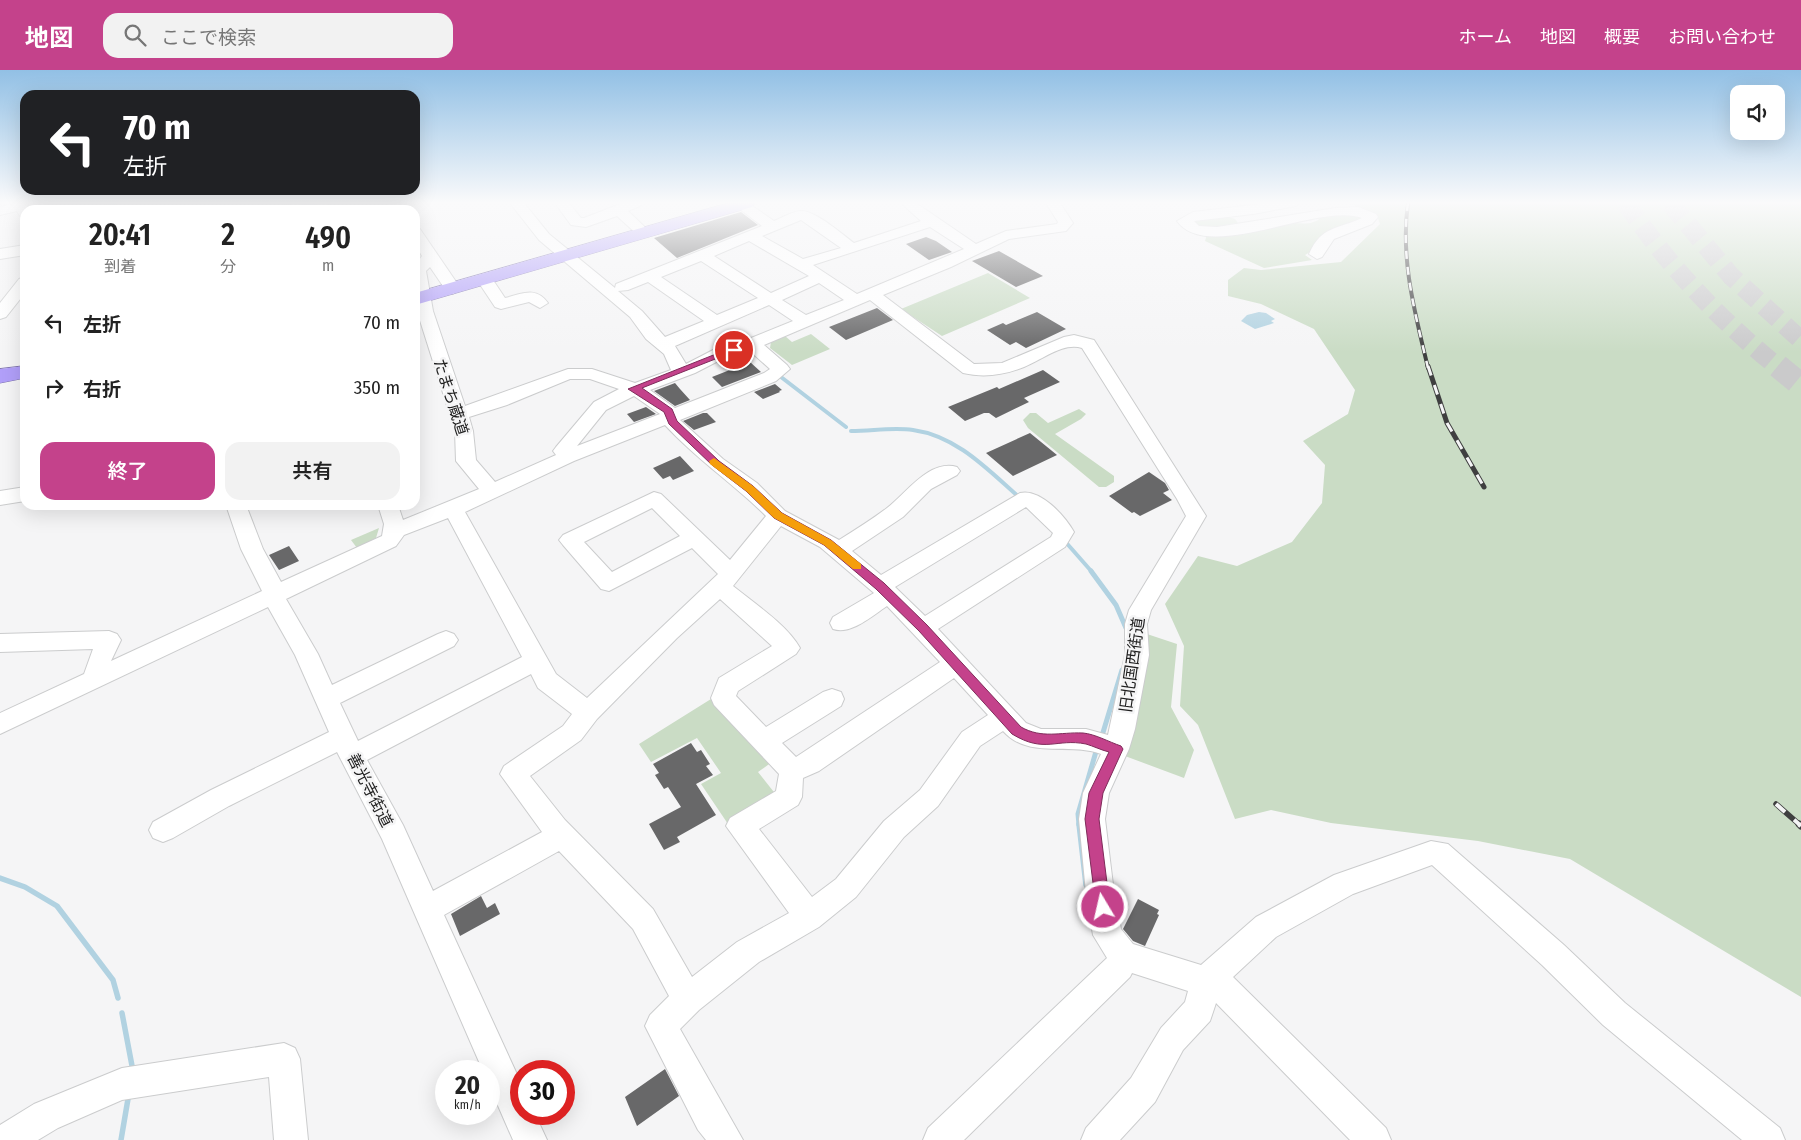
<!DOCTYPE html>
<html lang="ja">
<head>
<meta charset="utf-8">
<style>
  body { margin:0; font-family:"Fira Sans Condensed","Noto Sans JP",sans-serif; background:#f2f2f2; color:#222; height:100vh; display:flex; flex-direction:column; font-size:19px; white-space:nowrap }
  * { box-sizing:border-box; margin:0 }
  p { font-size:16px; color:#767676 }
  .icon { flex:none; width:28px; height:28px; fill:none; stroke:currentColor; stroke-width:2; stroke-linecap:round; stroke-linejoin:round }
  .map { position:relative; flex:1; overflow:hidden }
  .drawer { position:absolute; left:20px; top:135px; width:400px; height:305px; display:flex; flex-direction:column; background:#fff; border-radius:15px; box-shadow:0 5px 20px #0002 }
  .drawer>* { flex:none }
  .hud { position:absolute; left:20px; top:20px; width:400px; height:105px; border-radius:15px; box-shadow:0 5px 20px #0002; background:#202124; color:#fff; overflow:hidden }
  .controls { position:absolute; left:1730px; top:15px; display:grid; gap:10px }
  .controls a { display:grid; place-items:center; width:55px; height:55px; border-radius:10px; background:#fff; box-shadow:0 5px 20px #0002; font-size:25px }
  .speed { position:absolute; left:435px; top:990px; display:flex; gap:10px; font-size:25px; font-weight:700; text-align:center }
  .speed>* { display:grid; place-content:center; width:65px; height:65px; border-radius:50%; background:#fff; box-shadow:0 5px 20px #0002; line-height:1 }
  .speed small { font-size:12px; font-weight:400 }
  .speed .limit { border:8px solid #d22; background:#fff; color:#111 }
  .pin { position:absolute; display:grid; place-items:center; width:42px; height:42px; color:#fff; margin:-21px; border:2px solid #fff; border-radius:50%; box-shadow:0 1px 5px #0007 }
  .me { position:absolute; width:55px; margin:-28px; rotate:351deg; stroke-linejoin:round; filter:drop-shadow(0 0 4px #0008) }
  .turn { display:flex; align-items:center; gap:18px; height:105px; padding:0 20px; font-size:22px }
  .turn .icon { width:65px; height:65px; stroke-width:2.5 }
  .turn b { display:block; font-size:35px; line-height:42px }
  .eta { display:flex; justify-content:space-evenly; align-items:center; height:85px; text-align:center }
  .eta b { font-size:30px; font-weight:600; line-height:35px }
  .primary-button { display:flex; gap:10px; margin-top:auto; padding:10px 20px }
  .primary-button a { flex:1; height:58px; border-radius:15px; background:#c4428b; color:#fff; font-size:20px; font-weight:600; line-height:58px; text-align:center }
  .primary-button a+a { background:#f2f2f2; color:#222 }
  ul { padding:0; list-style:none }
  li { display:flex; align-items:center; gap:15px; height:65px; padding:0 20px }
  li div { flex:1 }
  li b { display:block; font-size:19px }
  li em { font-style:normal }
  header { display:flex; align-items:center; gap:30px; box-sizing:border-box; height:70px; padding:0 25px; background:#c4428b; color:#fff }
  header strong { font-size:24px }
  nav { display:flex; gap:28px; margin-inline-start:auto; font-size:18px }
  .search { width:350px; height:45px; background:#f2f2f2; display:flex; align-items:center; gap:12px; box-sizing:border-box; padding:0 18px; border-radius:15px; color:#767676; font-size:19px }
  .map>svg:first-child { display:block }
</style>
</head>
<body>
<header>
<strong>地図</strong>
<div class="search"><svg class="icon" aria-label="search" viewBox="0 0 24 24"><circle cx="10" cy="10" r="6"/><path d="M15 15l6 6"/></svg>ここで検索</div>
<nav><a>ホーム</a><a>地図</a><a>概要</a><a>お問い合わせ</a></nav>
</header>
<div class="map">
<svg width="1801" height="1070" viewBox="0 0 1801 1070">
  <rect width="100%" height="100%" fill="#f5f5f6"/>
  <path fill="#cadcc5" d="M 1349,133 L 1801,133 L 1801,927 L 1570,789 L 1478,771 L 1331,753 L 1271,740 L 1235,749 L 1198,655 L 1180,636 L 1184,576 L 1165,534 L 1198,486 L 1237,496 L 1292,472 L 1322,433 L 1325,395 L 1303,371 L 1348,344 L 1355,320 L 1314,259 L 1261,234 L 1228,226 L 1228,210 L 1244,198 L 1261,200 L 1341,192 L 1380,154 L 1377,145 Z
    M 1355,142 L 1364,145 L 1362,152 L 1305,185 L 1312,190 L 1264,198 L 1205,171 L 1207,164 L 1295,153 C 1304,154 1315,154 1320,148 Z
    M 1229,147 L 1235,149 L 1238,153 L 1202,159 L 1190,151 Z
    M 988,203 L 1030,228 L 942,266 L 901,239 Z
    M 811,264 L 830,279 L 792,295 L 770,278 L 771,272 L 785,266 L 792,272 Z
    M 1079,339 L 1086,344 L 1081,349 L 1055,364 L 1114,406 L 1114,412 L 1106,417 L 1099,417 L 1028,358 L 1023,350 L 1030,343 L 1036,343 L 1048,353 Z
    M 379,458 L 376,468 L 357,478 L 351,470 Z
    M 1144,563 L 1177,574 L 1171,637 L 1194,680 L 1184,708 L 1125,686 Z
    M 711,629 L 772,692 L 758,702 L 777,726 L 728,754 L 701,714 L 721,703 L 697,668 L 651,692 L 639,674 Z"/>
  <path fill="#b1d2e1" d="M 1259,242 L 1266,243 L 1275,249 L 1271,251 L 1274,253 L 1255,259 L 1241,251 L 1247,245 Z"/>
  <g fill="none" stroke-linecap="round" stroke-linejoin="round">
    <path stroke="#b1d2e1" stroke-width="3" d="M 94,140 L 116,133"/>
    <path stroke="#b1d2e1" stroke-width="4" d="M 781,307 L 846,357
      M 851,361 C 872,361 893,357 913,360 C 957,366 988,400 1020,428
      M 1063,469 L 1092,502"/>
    <path stroke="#b1d2e1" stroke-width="5" d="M 1091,501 L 1116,535 L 1126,558
      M 1101,669 L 1122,600
      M 1079,755 L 1078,744 L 1097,678"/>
    <path stroke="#b1d2e1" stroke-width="5.5" d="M 1079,754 L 1086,815
      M 0,808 L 25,817 L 57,836 L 113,910 L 118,928
      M 122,943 L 133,1001
      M 121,1070 L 129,1023"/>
  </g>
  <path fill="#686869" d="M 741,142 L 758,155 L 677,188 L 654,168 Z
    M 926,167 L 936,171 L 952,182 L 929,190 L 906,174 Z
    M 999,181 L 1027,197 L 1043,206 L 1016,217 L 972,191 Z
    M 877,238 L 893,250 L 846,270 L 829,257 Z
    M 1037,242 L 1066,259 L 1026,278 L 1016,272 L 1010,275 L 987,260 L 1003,253 L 1006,255 Z
    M 750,292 L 761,302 L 722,317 L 712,307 Z
    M 1043,300 L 1060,312 L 1024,328 L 1029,332 L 996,348 L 989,343 L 984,343 L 965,351 L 948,337 L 997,317 L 999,319 Z
    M 675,313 L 680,319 L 690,330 L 675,336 L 654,321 Z
    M 775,314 L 782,320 L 779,321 L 780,322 L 763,329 L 754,322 Z
    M 646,337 L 656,344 L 634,352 L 627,344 Z
    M 703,343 L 707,343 L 716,352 L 694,360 L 683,351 Z
    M 1030,363 L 1057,385 L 1013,406 L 986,383 Z
    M 680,386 L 694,401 L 673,410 L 670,406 L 663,409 L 653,398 Z
    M 1149,402 L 1165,413 L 1169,420 L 1163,423 L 1172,430 L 1140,446 L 1134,442 L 1132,443 L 1109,426 Z
    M 289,476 L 299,491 L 279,500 L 269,485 Z
    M 691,673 L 697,682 L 701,680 L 710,694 L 706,696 L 713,705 L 696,714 L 716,745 L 677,767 L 680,772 L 664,780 L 649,754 L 681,737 L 668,717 L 664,719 L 655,705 L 659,703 L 653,694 Z
    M 481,826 L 487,838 L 495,833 L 500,844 L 460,866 L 451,844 Z
    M 1138,829 L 1159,840 L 1157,844 L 1159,845 L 1145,876 L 1133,871 L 1123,859 Z
    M 665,999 L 679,1026 L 637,1056 L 625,1027 Z"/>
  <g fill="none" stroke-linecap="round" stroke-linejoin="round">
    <path stroke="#cacacb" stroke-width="19" stroke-dasharray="19 9" stroke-linecap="butt" d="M 1626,133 C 1668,196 1720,250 1779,298
      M 1670,133 L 1731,206 L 1801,270"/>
    <path stroke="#cacacb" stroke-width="24" stroke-dasharray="24 12" stroke-linecap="butt" d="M 1778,296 L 1801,315"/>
    <g stroke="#cbcccd" stroke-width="2">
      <path id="minor" d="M 17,133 L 26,133 L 30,140 L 25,140 L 25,147 L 20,146 L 17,141 L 0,145 L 0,137 Z
        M 298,133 L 329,133 L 327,136 L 305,140 L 272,140 L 274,137 Z
        M 387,133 L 402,133 L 408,140 L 393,140 Z
        M 510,133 L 524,133 L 549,164 L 615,218 L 616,214 L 762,156 L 732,133 L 748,133 L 774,151 C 782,148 791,142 800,141 C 814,139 843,165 854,173 L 921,151 L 901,133 L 916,133 L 976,174 L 1006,161 L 1057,154 L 1058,152 L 1046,133 L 1060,133 L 1073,153 L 1066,161 L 1009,169 L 951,197 L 883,225 L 974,294 L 1002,293 L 1064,267 L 1074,265 L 1094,270 L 1206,446 L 1151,540 L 1147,554 L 1149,585 L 1135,659 L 1129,679 L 1109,723 L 1105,749 L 1114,823 L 1121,859 L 1133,874 L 1201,895 L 1256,847 L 1334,805 L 1431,771 L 1448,774 L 1564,875 L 1625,933 L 1780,1058 L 1785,1070 L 1742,1070 L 1603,955 L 1542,895 L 1432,795 L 1353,824 L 1276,867 L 1233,907 L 1386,1058 L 1391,1070 L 1350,1070 L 1216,933 L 1210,951 L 1183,980 L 1155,1032 L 1120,1070 L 1081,1070 L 1086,1058 L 1131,1008 L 1161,958 L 1185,932 L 1188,921 L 1132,903 L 1130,907 L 964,1070 L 923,1070 L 928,1058 L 1107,888 L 1093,865 L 1086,823 L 1079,749 L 1083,723 L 1101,684 C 1069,672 1029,690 1003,661 L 980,676 L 938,736 L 904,767 L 856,827 L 819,857 L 759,892 L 699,940 L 680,959 L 743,1070 L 706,1070 L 698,1060 L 645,956 L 650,945 L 669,926 L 633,859 L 559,781 L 444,845 L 521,1013 L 521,1044 L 535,1044 L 547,1070 L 513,1070 L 489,1015 L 489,1001 L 483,1001 L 382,769 L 337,682 L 229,736 L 173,768 L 163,772 L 153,768 L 149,760 L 153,752 L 211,720 L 329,662 L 295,585 L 268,537 L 0,664 L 0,643 L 84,604 L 93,579 L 0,582 L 0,564 L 109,561 L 117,564 L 121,570 L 111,591 L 262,521 L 241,479 L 226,435 L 246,435 L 263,479 L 281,512 L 382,466 L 384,454 L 378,435 L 398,435 L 403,450 L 479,419 L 456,391 L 455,361 L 417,241 L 415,195 L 422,186 L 415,174 L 415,158 L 420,159 L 461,219 L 453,224 L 447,222 L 430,197 L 426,201 L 433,241 L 465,336 L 568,299 L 592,299 L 635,313 L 671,300 L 664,284 L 646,269 L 630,247 L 539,170 ZM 801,150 L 841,178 L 803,189 L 762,166 ZM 930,157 L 964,179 L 857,224 L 813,195 ZM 749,171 L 809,206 L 771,223 L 714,186 ZM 701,191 L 758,228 L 717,245 L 661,207 ZM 648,212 L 704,251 L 665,267 L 642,241 L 618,221 L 628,220 ZM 819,213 L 844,230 L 806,245 L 782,230 ZM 870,230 L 963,303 C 984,308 1004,305 1024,297 C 1042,290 1063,272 1082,278 L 1177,429 L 1186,446 L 1129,540 L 1125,554 L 1125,585 L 1108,665 L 1086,659 L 1041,659 L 1026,653 L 938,559 L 1065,477 L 1074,462 C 1065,446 1040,418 1020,423 L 881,505 L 852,481 L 903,447 L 931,419 L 957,405 L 960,401 L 957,397 C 929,389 906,424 887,438 C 871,450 855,460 839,470 L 785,441 L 757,413 L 723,389 L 680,350 L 776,311 L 790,299 L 787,295 L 764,275 ZM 769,235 L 793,251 L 751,268 L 748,272 L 717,278 L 686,294 L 675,276 ZM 751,282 L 770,299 L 764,303 L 675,338 L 650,320 L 695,303 L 728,286 ZM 570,309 L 590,309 L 619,319 L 594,332 L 556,377 L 553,381 L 556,385 L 495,412 L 476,390 L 473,361 L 469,347 L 507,335 ZM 634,326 L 660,344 L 577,376 L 606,340 ZM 665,355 C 696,389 734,414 766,446 L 730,490 L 661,424 L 654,422 L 563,465 L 559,470 L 563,475 L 601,519 L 609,521 L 692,478 L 718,504 L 587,628 L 556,604 L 465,442 L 574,391 ZM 1026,437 L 1053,463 L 1051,467 L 925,546 L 895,517 ZM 652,438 L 680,466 L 612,502 L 584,472 ZM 448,448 L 522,587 L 358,671 L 340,633 L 454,576 L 458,570 L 454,564 L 446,561 L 438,564 L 332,615 L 318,584 L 286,529 L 396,476 L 404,465 ZM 781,456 L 820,477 L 874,523 L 833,547 L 830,553 L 833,559 C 851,565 872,546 887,536 L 940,592 L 796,687 L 782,673 L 841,636 L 844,629 L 841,622 L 832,619 L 823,622 L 766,657 L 736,626 L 738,621 L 796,584 L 800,578 C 787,555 754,533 733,516 ZM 720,529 L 772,576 L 719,608 L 711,628 L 714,635 L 779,704 L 776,721 L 730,748 L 726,756 L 789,843 L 737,872 L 692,907 L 653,839 L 565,750 L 530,706 L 581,670 L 597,649 L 677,568 ZM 531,604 L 538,618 L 572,644 L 563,656 L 504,696 L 500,704 L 542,762 L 433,821 L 403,755 L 367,690 ZM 954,608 L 988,645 L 962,662 L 920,720 L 884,751 L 836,809 L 812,827 L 759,759 L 798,735 L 802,727 L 803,708 L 819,701 Z
        M 555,133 L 569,133 L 581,148 L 584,148 L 623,133 L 642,133 L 640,136 L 628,141 L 651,163 L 644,167 L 639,166 L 617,146 L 586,157 L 571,155 Z
        M 1270,133 L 1298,133 L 1296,136 L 1253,144 L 1194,151 L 1199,156 L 1217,157 L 1335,138 L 1358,137 L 1376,144 L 1378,147 L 1372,154 L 1334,169 L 1322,187 L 1317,189 L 1309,184 C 1322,155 1337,160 1362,148 C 1319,132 1207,194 1177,151 L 1193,142 Z
        M 25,175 L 25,185 L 0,189 L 0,179 Z
        M 485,205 L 491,207 L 505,228 C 522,224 536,216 548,233 L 540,238 L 529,232 L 501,239 L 495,237 L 477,210 Z
        M 25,207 L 25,223 L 6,247 L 0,249 L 0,233 L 19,209 Z
        M 25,417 L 25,431 L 0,435 L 0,421 Z
        M 284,973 L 295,978 L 300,989 L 308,1070 L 274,1070 L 269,1007 L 122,1030 L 58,1058 L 38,1070 L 0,1070 L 0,1055 L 34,1034 L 122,998 Z"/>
    </g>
    <g stroke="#7e73ad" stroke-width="1">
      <path id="major" d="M 300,133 L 317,133 L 321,140 L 303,140 Z"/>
    </g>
    <g stroke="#7e73ad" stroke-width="1">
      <path id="highway" d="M 728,133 L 755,133 L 752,137 L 415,235 L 415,223 Z
        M 25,296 L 25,308 L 0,313 L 0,299 Z"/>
    </g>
    <use href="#minor" fill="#fff" fill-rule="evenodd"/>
    <use href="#major" fill="#d0c5fb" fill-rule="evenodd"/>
    <use href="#highway" fill="#b19ff9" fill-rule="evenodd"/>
    <g stroke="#3f3f40" stroke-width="4">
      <path id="rail-far3" d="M 1408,133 C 1400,189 1415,243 1428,298"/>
    </g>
    <g stroke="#3f3f40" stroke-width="5">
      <path id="rail-far2" d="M 1428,296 L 1447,353 L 1484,417"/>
    </g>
    <g stroke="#3f3f40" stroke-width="5.5">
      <path id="rail-far1" d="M 1776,734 L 1800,755"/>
    </g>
    <g stroke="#3f3f40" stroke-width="7">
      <path id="rail" d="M 1799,754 L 1801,756"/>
    </g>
    <use href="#rail-far3" stroke="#f5f5f6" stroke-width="2.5" stroke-dasharray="8" stroke-linecap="butt"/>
    <use href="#rail-far2" stroke="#f5f5f6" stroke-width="3" stroke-dasharray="10" stroke-linecap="butt"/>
    <use href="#rail-far1" stroke="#f5f5f6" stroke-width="4" stroke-dasharray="12" stroke-linecap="butt"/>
    <use href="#rail" stroke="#f5f5f6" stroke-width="5" stroke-dasharray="15" stroke-linecap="butt"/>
  </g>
  <linearGradient id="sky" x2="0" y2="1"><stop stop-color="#92c0e5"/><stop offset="0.47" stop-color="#fafafb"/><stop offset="1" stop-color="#fafafb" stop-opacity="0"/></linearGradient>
  <rect width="1801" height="282" fill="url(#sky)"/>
  <path fill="#c4428b" stroke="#7f2b5a" d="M 731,278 L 738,280 L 642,318 L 672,339 L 677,351 L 719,391 L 753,416 L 782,443 L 831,470 L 884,513 L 927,555 L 1021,657 C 1042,669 1060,662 1083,663 C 1095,664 1109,672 1121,676 L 1123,679 L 1103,723 L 1099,749 L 1110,837 L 1108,842 L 1103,844 L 1098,842 L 1096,837 L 1085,749 L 1089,723 L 1109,682 C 1101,680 1093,676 1086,674 C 1056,668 1045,684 1012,664 L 919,561 L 876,519 L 824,475 L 774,448 L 746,421 L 712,395 L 669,354 L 664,342 L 628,319 Z"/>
  <path fill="#f59e0b" d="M 714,388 L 753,416 L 782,443 L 831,470 L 861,494 L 861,499 L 853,499 L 824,475 L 774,448 L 746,421 L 710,394 L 709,391 Z"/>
  <g text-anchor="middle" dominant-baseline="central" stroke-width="5" stroke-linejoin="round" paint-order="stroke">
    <g font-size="16" fill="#202020" stroke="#f5f5f6">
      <text transform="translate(451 327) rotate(72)">たまち蔵道</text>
      <text transform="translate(1132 595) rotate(-82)">旧北国西街道</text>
      <text transform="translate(370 720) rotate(63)">善光寺街道</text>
    </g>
  </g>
</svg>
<div class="controls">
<a><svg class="icon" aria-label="sound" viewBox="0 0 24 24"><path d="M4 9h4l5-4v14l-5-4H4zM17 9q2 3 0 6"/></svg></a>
</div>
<div class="speed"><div>20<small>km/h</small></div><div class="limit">30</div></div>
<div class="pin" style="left:734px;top:280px;background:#d93025"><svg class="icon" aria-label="arrive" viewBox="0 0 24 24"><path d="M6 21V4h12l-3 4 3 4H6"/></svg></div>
<svg class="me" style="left:1103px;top:837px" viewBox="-20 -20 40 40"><circle r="17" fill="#c4428b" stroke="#fff" stroke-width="3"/><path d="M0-11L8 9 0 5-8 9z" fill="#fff"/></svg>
<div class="hud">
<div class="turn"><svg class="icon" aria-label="left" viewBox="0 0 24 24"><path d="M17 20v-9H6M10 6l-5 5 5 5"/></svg><div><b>70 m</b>左折</div></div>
</div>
<section class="drawer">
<div class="eta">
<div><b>20:41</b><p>到着</p></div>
<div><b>2</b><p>分</p></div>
<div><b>490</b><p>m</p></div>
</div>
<ul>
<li><svg class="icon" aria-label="left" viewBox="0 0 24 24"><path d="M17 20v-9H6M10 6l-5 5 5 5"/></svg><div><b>左折</b></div><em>70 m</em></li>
<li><svg class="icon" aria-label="right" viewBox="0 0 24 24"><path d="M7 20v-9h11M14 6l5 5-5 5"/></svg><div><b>右折</b></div><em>350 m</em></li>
</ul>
<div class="primary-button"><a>終了</a><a>共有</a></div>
</section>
</div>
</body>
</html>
